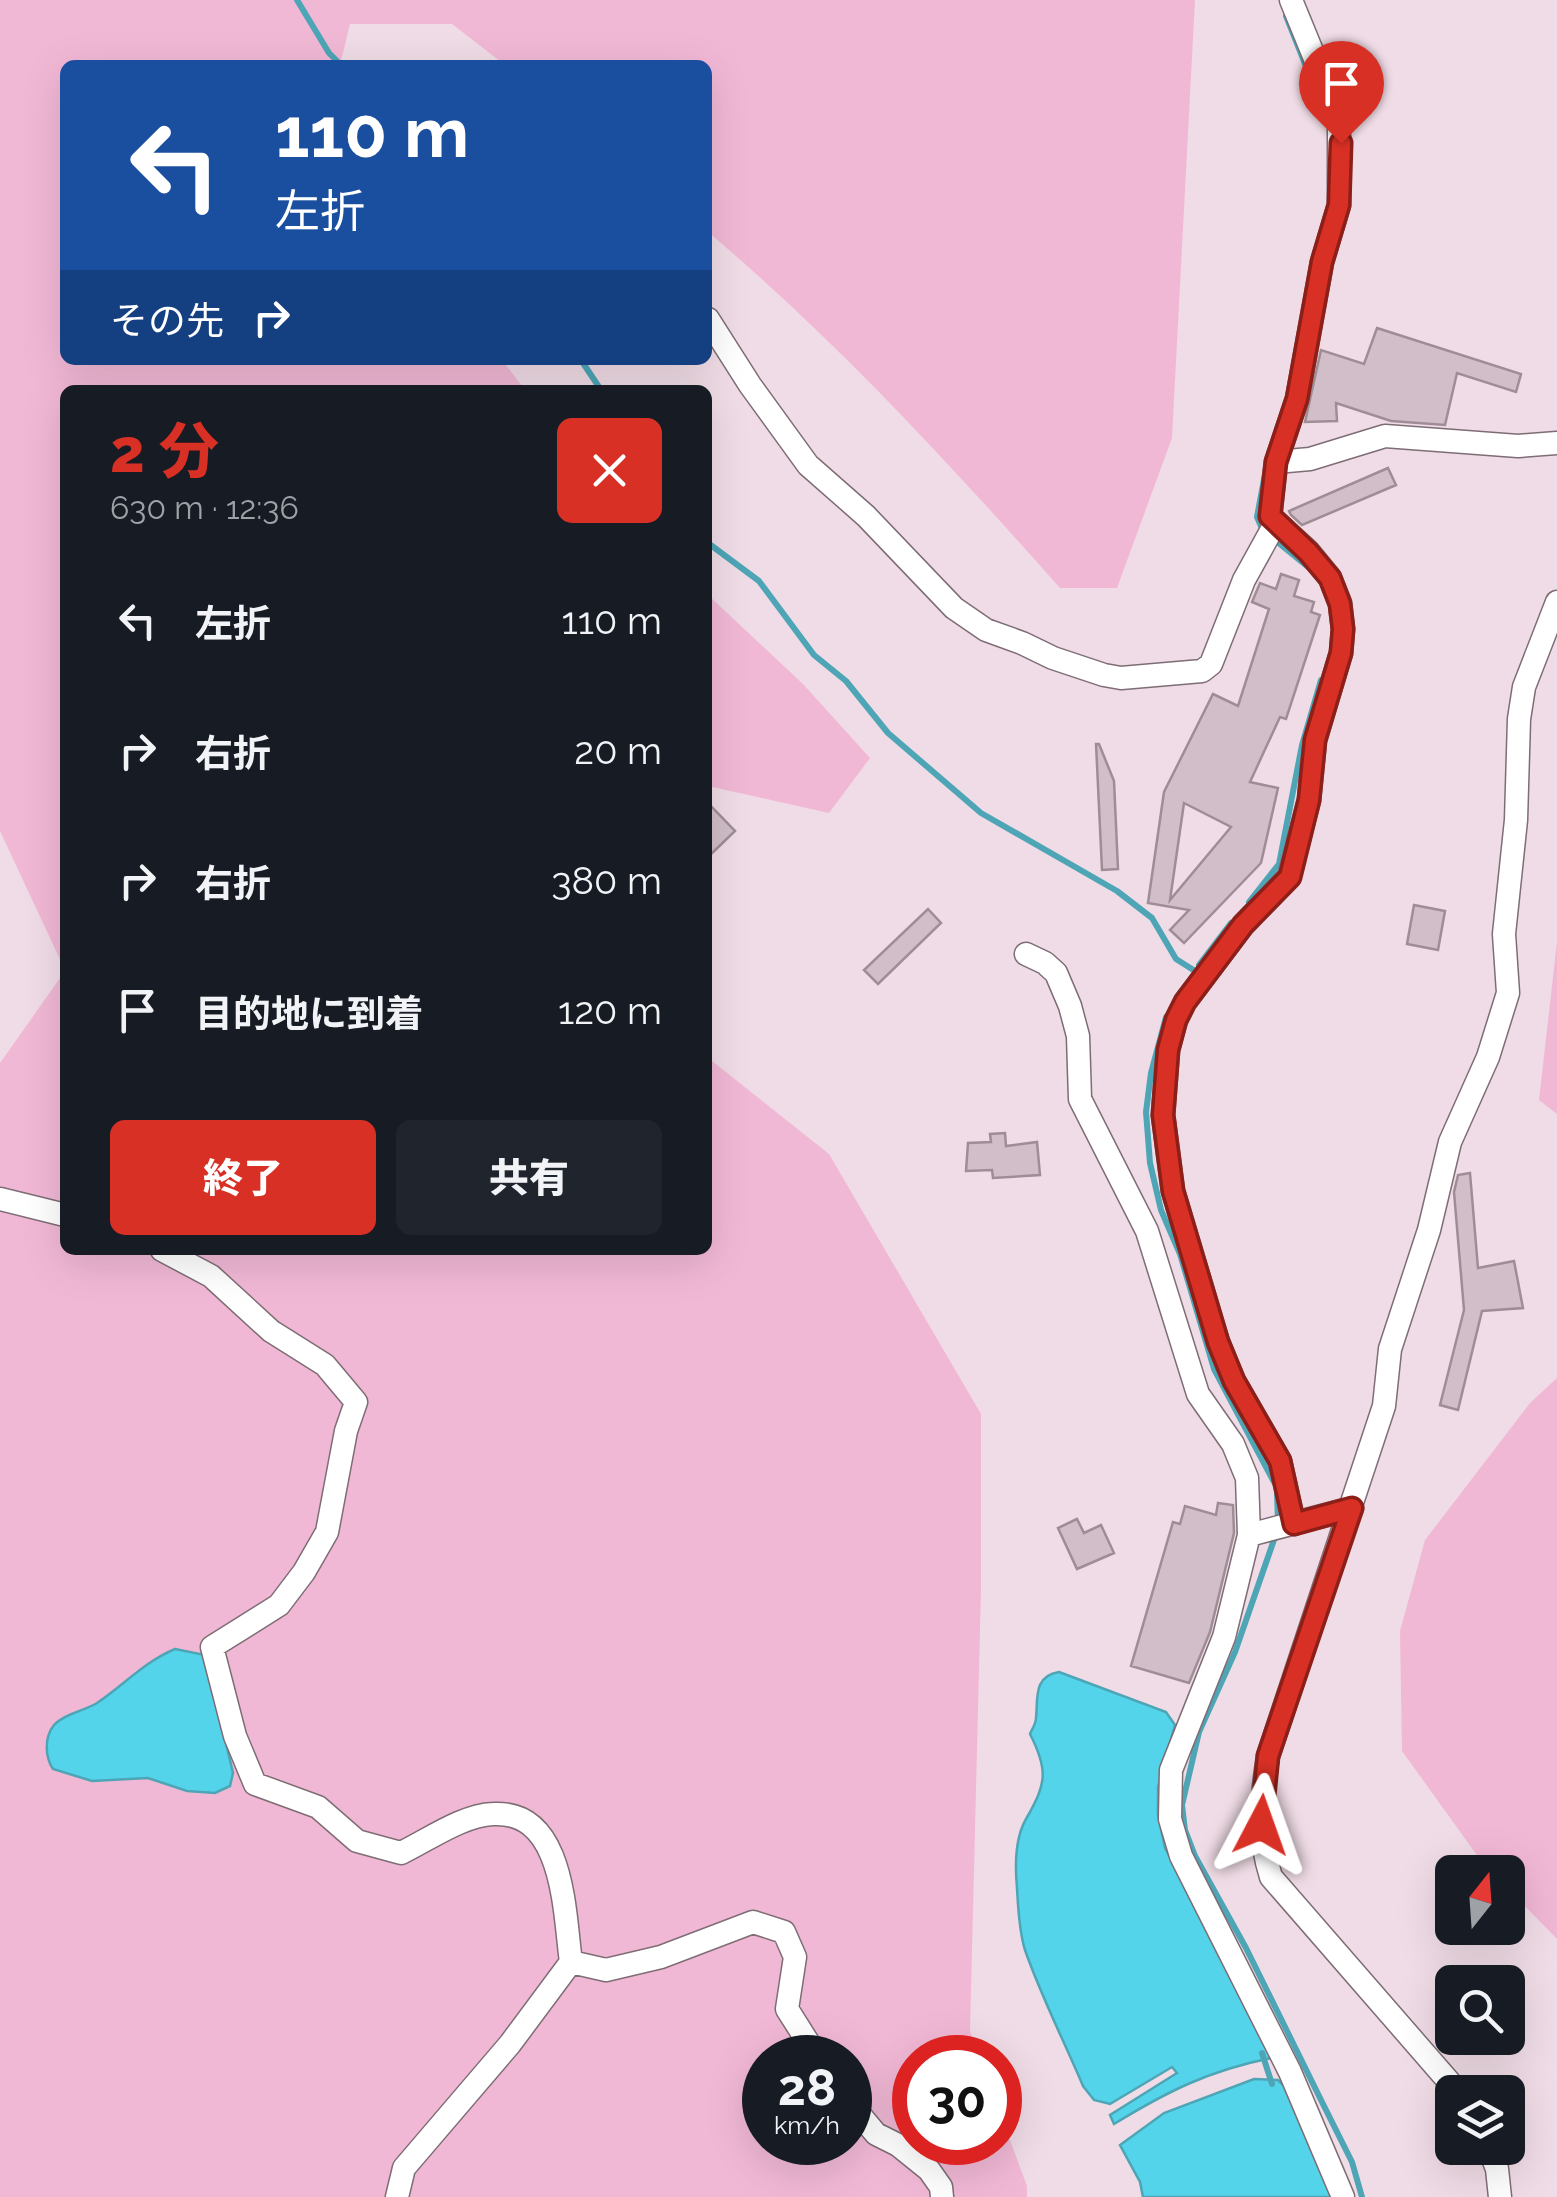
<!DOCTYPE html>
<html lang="ja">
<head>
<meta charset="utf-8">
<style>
  body { margin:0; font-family:Raleway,"Noto Sans JP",sans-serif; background:#20242c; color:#f1f3f6; height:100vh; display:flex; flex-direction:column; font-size:38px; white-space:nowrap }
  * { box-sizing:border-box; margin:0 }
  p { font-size:32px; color:#9ea1a6 }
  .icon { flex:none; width:55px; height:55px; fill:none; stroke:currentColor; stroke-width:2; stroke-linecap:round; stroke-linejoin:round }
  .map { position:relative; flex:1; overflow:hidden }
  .sheet { position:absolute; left:60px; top:385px; width:652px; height:870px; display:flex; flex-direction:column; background:#171b24; border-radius:15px; box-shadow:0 10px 40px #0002 }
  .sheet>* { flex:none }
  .top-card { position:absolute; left:60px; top:60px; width:652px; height:305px; border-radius:15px; box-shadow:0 10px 40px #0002; background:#1a4fa0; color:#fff; overflow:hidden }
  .needle { width:65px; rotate:17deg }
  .fabs { position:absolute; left:1435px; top:1855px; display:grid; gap:20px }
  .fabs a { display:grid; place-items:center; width:90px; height:90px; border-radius:15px; background:#171b24; box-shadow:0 10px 40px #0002; font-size:50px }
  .speed { position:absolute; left:742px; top:2035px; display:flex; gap:20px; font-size:50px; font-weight:700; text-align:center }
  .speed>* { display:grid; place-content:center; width:130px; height:130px; border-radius:50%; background:#171b24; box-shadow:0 10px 40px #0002; line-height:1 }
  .speed small { font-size:25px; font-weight:400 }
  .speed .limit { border:15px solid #d22; background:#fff; color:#111 }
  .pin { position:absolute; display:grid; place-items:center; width:85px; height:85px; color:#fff; margin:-102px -42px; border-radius:50% 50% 50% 0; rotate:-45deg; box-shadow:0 0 10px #0007 }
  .pin .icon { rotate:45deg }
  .me { position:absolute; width:110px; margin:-55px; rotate:4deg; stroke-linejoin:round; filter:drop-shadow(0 0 8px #0008) }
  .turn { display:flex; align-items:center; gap:35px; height:210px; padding:0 50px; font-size:45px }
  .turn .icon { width:130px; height:130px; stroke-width:2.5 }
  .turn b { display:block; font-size:70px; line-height:85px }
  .then { display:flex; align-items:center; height:95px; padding:0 50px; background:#0003; gap:20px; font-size:38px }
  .round { display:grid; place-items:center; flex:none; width:105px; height:105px; border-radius:15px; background:#20242c }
  .head { display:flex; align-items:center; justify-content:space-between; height:170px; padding:0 50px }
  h1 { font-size:60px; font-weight:800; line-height:75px; color:#d93025 }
  .button { display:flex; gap:20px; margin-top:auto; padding:20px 50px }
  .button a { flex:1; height:115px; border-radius:15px; background:#d93025; color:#fff; font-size:40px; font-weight:800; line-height:115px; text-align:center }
  .button a+a { background:#20242c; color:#f1f3f6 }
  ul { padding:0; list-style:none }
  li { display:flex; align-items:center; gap:30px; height:130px; padding:0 50px }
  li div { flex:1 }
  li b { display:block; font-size:38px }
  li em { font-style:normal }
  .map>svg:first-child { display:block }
</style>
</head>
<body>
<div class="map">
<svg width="1557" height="2197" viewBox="0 0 1557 2197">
  <rect width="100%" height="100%" fill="#f0dce6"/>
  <path fill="#f1b8d5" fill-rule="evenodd" d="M 0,0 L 1195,0 L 1172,438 L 1117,588 L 1060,588 C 949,463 836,340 708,232 L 708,65 L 505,65 L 452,24 L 350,24 L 340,65 L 65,65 L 65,360 L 502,360 L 525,390 L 65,390 L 65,970 L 0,831 Z
    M 708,595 L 803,684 L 870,758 L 829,813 L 708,786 Z
    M 1557,942 L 1557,1114 L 1539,1100 Z
    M 65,971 L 65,1250 L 708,1250 L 708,1047 L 712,1061 L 829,1154 L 981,1414 L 981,1589 L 970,2031 L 980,2057 L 915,2058 L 915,2142 L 1000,2142 L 1000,2113 L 1027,2186 L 1027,2197 L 0,2197 L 0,1063 ZM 765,2058 L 850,2058 L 850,2142 L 765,2142 Z
    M 1557,1378 L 1557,1939 L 1508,1889 L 1508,1872 L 1491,1872 L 1484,1865 L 1402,1751 L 1400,1631 L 1425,1540 L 1530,1403 Z"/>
  <path fill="#54d4ea" stroke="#4da5b5" stroke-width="2.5" d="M 175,1649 L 205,1655 L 233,1773 L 230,1786 L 215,1793 L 187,1791 L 148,1778 L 92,1781 L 53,1769 C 45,1757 44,1737 54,1725 C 64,1714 84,1711 97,1703 C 124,1685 144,1662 175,1649 Z
    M 1059,1672 L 1166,1712 L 1175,1725 L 1158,1787 L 1158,1815 L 1165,1848 L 1221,1952 L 1271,2058 C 1208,2071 1168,2091 1114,2124 L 1110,2115 L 1177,2073 L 1172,2067 L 1110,2104 L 1094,2100 L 1083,2086 C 1064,2041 1041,1996 1025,1950 C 1019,1931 1018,1907 1017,1888 C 1015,1867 1015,1838 1026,1819 C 1046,1784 1049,1771 1030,1734 C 1032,1729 1036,1724 1036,1718 C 1038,1699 1033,1676 1059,1672 Z
    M 1254,2079 L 1278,2080 L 1284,2086 L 1334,2197 L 1143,2197 L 1140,2182 L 1120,2145 L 1164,2113 Z"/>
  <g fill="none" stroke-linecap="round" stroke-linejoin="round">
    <path stroke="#4da5b5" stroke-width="6" d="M 297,0 L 329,53 L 341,65
      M 1286,16 L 1305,64
      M 581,360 L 601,390
      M 1264,533 L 1257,517 L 1265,474
      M 1275,540 L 1308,567
      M 708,543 L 759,581 L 814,655 L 846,681 L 888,733 L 981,813 L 1117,891 L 1152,918 L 1176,959 L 1195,971
      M 1249,902 L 1279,864 L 1302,745 L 1321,680
      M 1199,965 L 1231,923
      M 1166,1017 L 1151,1073 L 1146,1112 L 1150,1163 L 1161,1210 L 1180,1254 L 1214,1369 L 1274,1482
      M 1277,1494 L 1278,1521
      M 1276,1534 L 1235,1652 L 1199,1732 L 1182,1805 L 1185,1830 L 1195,1856 L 1246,1948 L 1323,2104 L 1352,2162 L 1362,2197
      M 1262,2053 L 1272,2084"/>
  </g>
  <path fill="#d1bec8" stroke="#9f8d96" stroke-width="2.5" fill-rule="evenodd" d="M 1377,328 L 1521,374 L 1516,392 L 1457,373 L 1445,425 L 1391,421 L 1336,403 L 1337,421 L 1305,422 L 1321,350 L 1364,364 Z
    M 1388,468 L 1396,485 L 1302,525 L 1291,515 L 1289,511 Z
    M 1281,574 L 1299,580 L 1294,596 L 1314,602 L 1311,612 L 1320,615 L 1286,719 L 1280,717 L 1250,782 L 1278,788 L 1261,863 L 1184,943 L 1170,930 L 1189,910 L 1148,903 L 1164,792 L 1213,694 L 1238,706 L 1269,609 L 1252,602 L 1260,583 L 1276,589 ZM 1184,803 L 1231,827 L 1170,900 Z
    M 1096,744 L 1099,744 L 1114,781 L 1118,869 L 1102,870 Z
    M 708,803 L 735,831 L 708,857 Z
    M 1414,905 L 1445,911 L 1438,950 L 1407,944 Z
    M 928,909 L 941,923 L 878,984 L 864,970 Z
    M 1005,1133 L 1006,1146 L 1037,1142 L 1040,1175 L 993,1178 L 992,1170 L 966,1171 L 968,1143 L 991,1142 L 990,1134 Z
    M 1470,1173 L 1478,1268 L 1514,1261 L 1523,1308 L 1482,1311 L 1458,1410 L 1440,1405 L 1464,1310 L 1454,1192 L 1458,1175 Z
    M 1218,1503 L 1233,1505 L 1234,1533 L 1210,1632 L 1189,1683 L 1131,1666 L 1173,1522 L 1180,1524 L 1185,1506 L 1216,1515 Z
    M 1077,1519 L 1084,1533 L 1101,1525 L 1114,1553 L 1077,1569 L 1058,1528 Z"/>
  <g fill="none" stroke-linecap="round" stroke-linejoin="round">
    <g stroke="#7e6d75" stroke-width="25">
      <path id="minor" d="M 708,319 L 750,385 L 808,465 L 866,516 L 954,608 L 986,630 L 1022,643 L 1053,658 L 1104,675 L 1121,678 L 1202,671 L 1211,664 L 1244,580 L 1276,522 L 1270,517 L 1276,462 L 1297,399 L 1322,262 L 1339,205 L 1339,117 L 1291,0
        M 1276,462 L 1310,459 L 1385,436 L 1518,446 L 1557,443
        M 1276,522 L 1308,551 L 1330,578 L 1340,603 L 1343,629 L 1341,653 L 1315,740 L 1309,800 L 1289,877 L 1243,925 L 1185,1002 L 1176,1020 L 1168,1049 L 1163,1115 L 1173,1191 L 1218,1342 L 1234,1381 L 1280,1461 L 1294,1524
        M 1026,954 L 1045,963 L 1056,973 L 1070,1006 L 1078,1036 L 1080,1099 L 1147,1231 L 1198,1394 L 1233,1444 L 1247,1478 L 1249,1535 L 1224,1637 L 1171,1770 L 1170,1819 L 1181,1856 L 1290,2072 L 1343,2197
        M 0,1199 L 65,1215
        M 162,1250 L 211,1276 L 271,1331 L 325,1365 L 356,1402 L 346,1431 L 327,1532 L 304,1572 L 279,1605 L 212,1647 L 235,1736 L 255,1784 L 318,1807 L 357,1841 L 401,1853 C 428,1840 463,1815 493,1814 C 565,1810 564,1913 571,1962 L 510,2044 L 404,2168 L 397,2197
        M 1249,1535 L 1352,1508
        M 571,1962 L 606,1970 L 661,1957 L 753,1922 L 784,1932 L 795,1957 L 787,2009 L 818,2058
        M 1458,2092 L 1271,1877 C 1257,1832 1261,1803 1268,1756 L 1384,1406 L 1390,1349 L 1429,1230 L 1450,1142 L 1488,1057 L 1508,993 L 1504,934 L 1516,820 L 1519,719 L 1524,687 L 1557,602
        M 850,2103 L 876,2134 L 898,2145 L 929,2170 L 941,2187 L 942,2197
        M 1489,2148 L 1497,2169 L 1500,2197"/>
    </g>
    <use href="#minor" stroke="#fff" stroke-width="22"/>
  </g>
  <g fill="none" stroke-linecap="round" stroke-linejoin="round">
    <g stroke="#8d1f18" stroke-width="25">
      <path id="route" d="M 1261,1825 L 1268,1756 L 1352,1508 L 1294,1524 L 1280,1461 L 1234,1381 L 1218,1342 L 1173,1191 L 1163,1115 L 1168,1050 L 1176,1020 L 1185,1002 L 1243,925 L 1290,877 L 1309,800 L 1315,740 L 1341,653 L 1343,629 L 1340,604 L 1330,578 L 1308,552 L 1270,516 L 1276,462 L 1297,399 L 1322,262 L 1339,205 L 1341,143"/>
    </g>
    <use href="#route" stroke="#d93025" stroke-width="18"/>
  </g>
</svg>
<div class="fabs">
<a><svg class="needle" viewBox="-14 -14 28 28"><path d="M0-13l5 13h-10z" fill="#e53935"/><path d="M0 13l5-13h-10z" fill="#9ea1a6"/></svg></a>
<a><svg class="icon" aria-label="search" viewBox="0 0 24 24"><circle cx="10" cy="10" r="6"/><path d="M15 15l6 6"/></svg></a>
<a><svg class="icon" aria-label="layers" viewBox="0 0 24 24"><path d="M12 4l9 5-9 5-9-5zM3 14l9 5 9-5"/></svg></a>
</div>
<div class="speed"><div>28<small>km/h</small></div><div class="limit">30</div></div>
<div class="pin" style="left:1341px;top:143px;background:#d93025"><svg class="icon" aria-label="arrive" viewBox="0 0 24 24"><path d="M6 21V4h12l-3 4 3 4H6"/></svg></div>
<svg class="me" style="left:1261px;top:1825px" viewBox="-20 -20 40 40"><path d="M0-17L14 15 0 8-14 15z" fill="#d93025" stroke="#fff" stroke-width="4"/></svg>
<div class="top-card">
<div class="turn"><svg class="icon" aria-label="left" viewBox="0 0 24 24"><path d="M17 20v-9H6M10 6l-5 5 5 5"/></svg><div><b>110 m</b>左折</div></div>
<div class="then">その先<svg class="icon" aria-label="right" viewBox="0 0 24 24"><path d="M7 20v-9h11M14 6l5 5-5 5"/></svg></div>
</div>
<section class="sheet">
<div class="head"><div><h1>2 分</h1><p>630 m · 12:36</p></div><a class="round" style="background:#d93025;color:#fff"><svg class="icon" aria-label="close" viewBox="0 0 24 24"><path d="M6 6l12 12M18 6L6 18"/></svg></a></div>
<ul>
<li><svg class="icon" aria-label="left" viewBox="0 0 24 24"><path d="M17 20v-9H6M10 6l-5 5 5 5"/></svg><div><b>左折</b></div><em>110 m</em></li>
<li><svg class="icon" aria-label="right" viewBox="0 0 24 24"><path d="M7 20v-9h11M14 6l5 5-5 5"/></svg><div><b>右折</b></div><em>20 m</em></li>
<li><svg class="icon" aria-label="right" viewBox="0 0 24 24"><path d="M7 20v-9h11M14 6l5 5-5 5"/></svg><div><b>右折</b></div><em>380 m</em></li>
<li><svg class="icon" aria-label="arrive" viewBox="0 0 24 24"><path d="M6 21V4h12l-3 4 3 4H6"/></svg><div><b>目的地に到着</b></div><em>120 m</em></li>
</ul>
<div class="button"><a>終了</a><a>共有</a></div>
</section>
</div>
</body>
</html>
